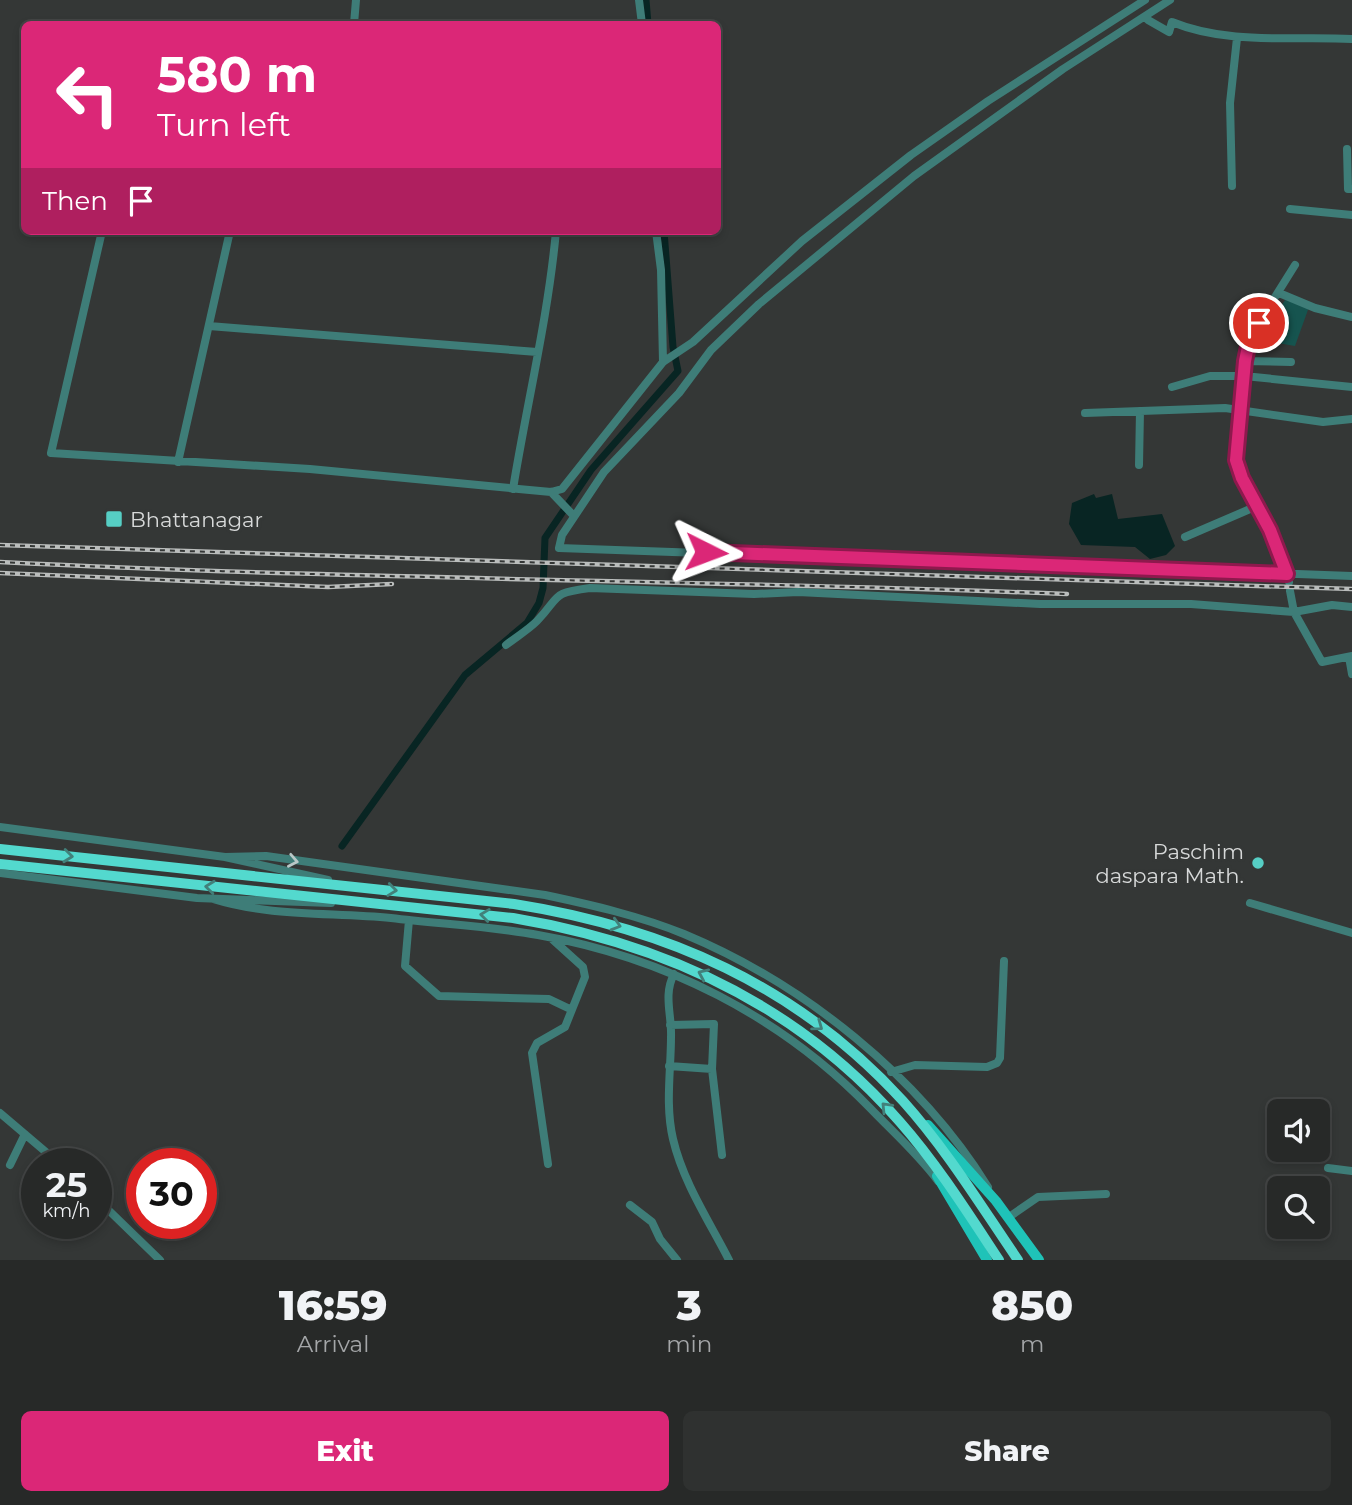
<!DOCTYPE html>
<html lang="en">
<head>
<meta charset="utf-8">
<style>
  body { margin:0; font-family:Montserrat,sans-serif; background:#2f3130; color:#f1f3f6; height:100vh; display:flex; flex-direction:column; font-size:26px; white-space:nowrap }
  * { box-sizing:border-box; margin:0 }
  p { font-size:23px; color:#a4a6a8 }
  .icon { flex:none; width:38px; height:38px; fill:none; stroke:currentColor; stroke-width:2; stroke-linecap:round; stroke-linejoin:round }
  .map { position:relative; height:1260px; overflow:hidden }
  .details { display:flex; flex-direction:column; background:#272928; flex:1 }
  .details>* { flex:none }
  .guide { position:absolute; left:21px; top:21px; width:700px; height:214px; border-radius:10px; box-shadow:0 4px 10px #0003,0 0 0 2px #434545; background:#db2777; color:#fff; overflow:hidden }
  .controls { position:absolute; left:1267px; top:1099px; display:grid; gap:14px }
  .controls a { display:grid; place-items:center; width:63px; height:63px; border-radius:10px; background:#272928; box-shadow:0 4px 10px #0003,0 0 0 2px #434545; font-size:35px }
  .speed { position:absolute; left:21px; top:1148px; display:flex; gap:14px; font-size:35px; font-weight:700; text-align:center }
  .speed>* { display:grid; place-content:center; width:91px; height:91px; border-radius:50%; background:#272928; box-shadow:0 4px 10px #0003,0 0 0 2px #434545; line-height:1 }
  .speed small { font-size:18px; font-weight:400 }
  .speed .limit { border:10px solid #d22; background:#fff; color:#111 }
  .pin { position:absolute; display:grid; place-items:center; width:60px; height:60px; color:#fff; margin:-30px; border:4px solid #fff; border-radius:50%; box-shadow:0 2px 7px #0007 }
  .me { position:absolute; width:77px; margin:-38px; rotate:93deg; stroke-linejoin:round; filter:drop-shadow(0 0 5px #0008) }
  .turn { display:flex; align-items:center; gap:24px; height:147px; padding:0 21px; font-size:32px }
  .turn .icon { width:91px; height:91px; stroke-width:2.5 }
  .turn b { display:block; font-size:49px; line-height:60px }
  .then { display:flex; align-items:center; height:66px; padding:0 21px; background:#0003; gap:14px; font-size:26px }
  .eta { display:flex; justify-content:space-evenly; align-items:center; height:119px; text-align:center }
  .eta b { font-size:42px; font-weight:800; line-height:49px }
  .button { display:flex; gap:14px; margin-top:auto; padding:14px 21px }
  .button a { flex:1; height:80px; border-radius:10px; background:#db2777; color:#fff; font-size:28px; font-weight:800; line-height:80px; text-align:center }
  .button a+a { background:#2f3130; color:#f1f3f6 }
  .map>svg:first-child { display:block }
</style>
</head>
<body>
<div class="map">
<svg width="1352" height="1260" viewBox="0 0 1352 1260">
  <rect width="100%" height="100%" fill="#343736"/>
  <path fill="#16544f" d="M 1285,300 L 1309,307 L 1295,346 L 1260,340 Z"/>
  <path fill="#082523" d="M 1094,494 L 1096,498 L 1112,494 L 1118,519 L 1162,514 L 1175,546 L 1166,555 L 1150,559 L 1135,547 L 1081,545 L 1069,524 L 1072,503 Z"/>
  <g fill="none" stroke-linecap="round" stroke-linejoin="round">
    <path stroke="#082523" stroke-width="7" d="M 646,0 L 648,24
      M 342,846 L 465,675 L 527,623 L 539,603 L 543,588 L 545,538 L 591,470 L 678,371 L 673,347 L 664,231"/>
    <path stroke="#3e7d78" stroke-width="8" d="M 639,0 L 642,24
      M 1170,0 L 1063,69 L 914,176 L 759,304 L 711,350 L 679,393 L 604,472 L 562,535 L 559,548 L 1352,576
      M 1148,20 L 1169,32 L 1172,22 C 1228,45 1292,36 1352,39
      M 354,24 L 356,0
      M 1347,149 L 1348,189 L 1352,189
      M 1232,186 L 1230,103 L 1237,38
      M 1290,209 L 1352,215
      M 102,231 L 51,453 L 310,469 L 551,492 L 562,489 L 663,362 L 693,342 L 802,241 L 911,155 L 988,101 L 1145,0
      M 656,231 L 661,270 L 663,362
      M 1279,293 L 1315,308 L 1352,317
      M 209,326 L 537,352
      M 1245,361 L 1291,362
      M 1172,387 L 1210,376 L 1244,376 L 1352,387
      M 1085,413 L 1225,408 L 1323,422 L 1352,419
      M 178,462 L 230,231
      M 1139,465 L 1140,411
      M 513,489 C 527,403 548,318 556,231
      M 551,492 L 573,515
      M 1185,537 L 1257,506
      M 1289,582 L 1270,530 L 1242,478 L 1236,449 L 1250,337 L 1295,265
      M 1352,607 L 1332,605 L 1294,612 L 1322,662 L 1352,656
      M 506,645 C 516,637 528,630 537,621 C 561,596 550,593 590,588 L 754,594 L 798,592 L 1040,604 L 1191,604 L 1294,612 L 1290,591
      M 1349,657 L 1352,674
      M 0,827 L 225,857 L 328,880
      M 225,857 L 266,856 L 545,895 C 592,905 640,916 684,934 C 804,984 919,1076 988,1187
      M 0,873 L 197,898 L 331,903
      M 213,899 C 271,917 331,912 391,918 C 440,924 490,926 538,935 C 664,957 781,1016 870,1108 C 893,1132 918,1154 938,1181
      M 1250,903 L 1352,933
      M 409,920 L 405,966 L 439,996 L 549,999 L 570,1009
      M 674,974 C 663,995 672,1015 671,1037 C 671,1070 665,1105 673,1139 C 683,1182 709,1221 729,1260
      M 670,1025 L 714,1024 L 712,1069 L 722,1155
      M 669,1066 L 712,1069
      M 891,1072 L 915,1065 L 987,1067 L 997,1063 L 1000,1058 L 1004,961
      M 0,1113 L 60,1164
      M 548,1164 L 532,1053 L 537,1043 L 565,1027 L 585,977 L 583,967 L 552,939
      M 10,1165 L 25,1134
      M 1328,1168 L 1352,1171
      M 96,1198 L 160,1260
      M 630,1205 L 652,1222 L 660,1239 L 677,1260
      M 1009,1217 L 1038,1197 L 1106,1194"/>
    <path stroke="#1fc3b8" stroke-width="10" d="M 928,1125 L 996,1201 L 1039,1260
      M 937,1176 L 987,1260"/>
    <path stroke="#53d9ce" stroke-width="10" d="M 0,849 L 514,904 C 666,928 797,985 903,1101 C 947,1150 981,1206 1018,1260
      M 0,864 L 513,918 C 663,943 798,1005 900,1122 C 937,1164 968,1213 999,1260"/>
    <g stroke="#babdbc" stroke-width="4.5">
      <path id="rail" d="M 0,545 L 1352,589
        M 0,562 C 356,580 712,580 1067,594
        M 0,573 L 328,587 L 392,584"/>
    </g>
    <use href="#rail" stroke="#343736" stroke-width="2" stroke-dasharray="5" stroke-linecap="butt"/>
  </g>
  <defs><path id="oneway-chevron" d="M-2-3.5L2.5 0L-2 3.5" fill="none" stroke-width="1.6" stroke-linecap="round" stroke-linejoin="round" transform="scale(1.75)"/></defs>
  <g stroke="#42807a">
    <use href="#oneway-chevron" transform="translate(68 856) rotate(6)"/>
    <use href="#oneway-chevron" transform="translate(210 887) rotate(-174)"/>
    <use href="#oneway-chevron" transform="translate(392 890) rotate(7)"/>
    <use href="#oneway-chevron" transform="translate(485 915) rotate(-173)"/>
    <use href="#oneway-chevron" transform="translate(616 925) rotate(16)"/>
    <use href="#oneway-chevron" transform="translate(703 974) rotate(-156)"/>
    <use href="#oneway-chevron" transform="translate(818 1026) rotate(36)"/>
    <use href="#oneway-chevron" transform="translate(886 1107) rotate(-134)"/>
  </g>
  <use stroke="#b8c7c6" href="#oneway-chevron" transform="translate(293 861) rotate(11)"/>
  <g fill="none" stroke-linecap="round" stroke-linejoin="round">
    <g stroke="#8e194d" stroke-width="18">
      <path id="route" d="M 706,552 L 1287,574 L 1270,530 L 1242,478 L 1236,460 L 1245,361 L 1250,337 L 1259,323"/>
    </g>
    <use href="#route" stroke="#db2777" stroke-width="12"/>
  </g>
  <g fill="#56cec4" stroke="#343736" stroke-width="2.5">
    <rect x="105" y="510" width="18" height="18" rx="3.5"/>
    <circle cx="1258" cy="863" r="7"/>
  </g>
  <g text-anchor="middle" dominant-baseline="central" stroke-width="6" stroke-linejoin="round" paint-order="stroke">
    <g font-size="21" fill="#d7d9d9" stroke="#343736" text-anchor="start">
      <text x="130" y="519">Bhattanagar</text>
      <text x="1244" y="851" text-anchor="end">Paschim<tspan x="1244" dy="24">daspara Math.</tspan></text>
    </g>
  </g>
</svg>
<div class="controls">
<a><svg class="icon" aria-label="sound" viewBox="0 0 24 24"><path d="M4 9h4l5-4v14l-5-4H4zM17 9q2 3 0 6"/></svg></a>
<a><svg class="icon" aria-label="search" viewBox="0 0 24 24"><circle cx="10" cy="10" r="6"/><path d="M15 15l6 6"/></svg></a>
</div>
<div class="speed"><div>25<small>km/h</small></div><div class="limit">30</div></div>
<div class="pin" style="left:1259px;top:323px;background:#d93025"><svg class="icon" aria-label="arrive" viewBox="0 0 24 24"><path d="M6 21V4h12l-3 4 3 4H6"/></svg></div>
<svg class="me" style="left:706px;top:552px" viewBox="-20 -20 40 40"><path d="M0-17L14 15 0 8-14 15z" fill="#db2777" stroke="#fff" stroke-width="4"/></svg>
<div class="guide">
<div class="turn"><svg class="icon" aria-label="left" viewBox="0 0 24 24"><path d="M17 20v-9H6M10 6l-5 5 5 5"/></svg><div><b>580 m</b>Turn left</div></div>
<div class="then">Then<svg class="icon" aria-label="arrive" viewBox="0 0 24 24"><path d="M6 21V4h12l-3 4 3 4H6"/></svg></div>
</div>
</div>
<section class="details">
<div class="eta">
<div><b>16:59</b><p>Arrival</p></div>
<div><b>3</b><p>min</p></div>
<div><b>850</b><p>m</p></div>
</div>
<div class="button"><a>Exit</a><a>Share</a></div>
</section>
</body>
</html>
